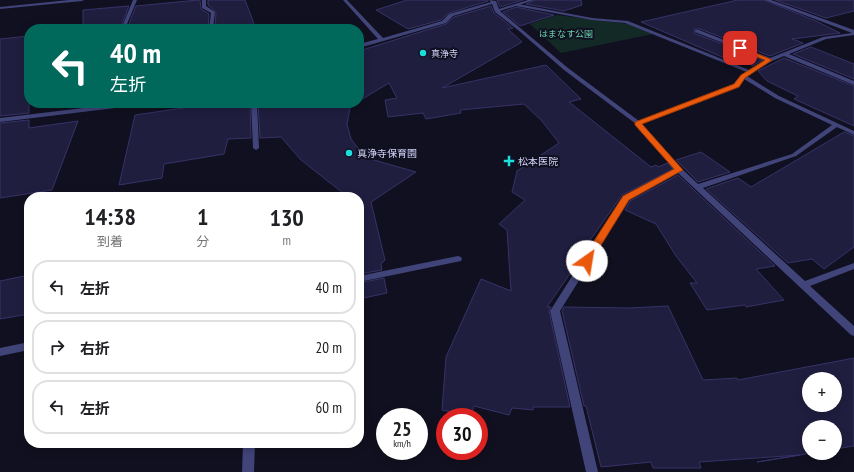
<!DOCTYPE html>
<html lang="ja">
<head>
<meta charset="utf-8">
<style>
  body { margin:0; font-family:"PT Sans Narrow","Noto Sans JP",sans-serif; background:#f6f6f6; color:#202124; height:100vh; display:flex; flex-direction:column; font-size:15px; white-space:nowrap }
  * { box-sizing:border-box; margin:0 }
  p { font-size:13px; color:#757577 }
  .icon { flex:none; width:22px; height:22px; fill:none; stroke:currentColor; stroke-width:2; stroke-linecap:round; stroke-linejoin:round }
  .map { position:relative; flex:1; overflow:hidden }
  .panel { position:absolute; left:24px; top:192px; width:340px; height:256px; display:flex; flex-direction:column; background:#fff; border-radius:16px; box-shadow:0 2px 10px #0003 }
  .panel>* { flex:none }
  .guide { position:absolute; left:24px; top:24px; width:340px; height:84px; border-radius:16px; box-shadow:0 2px 10px #0003; background:#00695c; color:#fff; overflow:hidden }
  .tools { position:absolute; left:802px; top:372px; display:grid; gap:8px }
  .tools a { display:grid; place-items:center; width:40px; height:40px; border-radius:50%; background:#fff; box-shadow:0 2px 10px #0003; font-size:20px }
  .speed { position:absolute; left:376px; top:408px; display:flex; gap:8px; font-size:20px; font-weight:700; text-align:center }
  .speed>* { display:grid; place-content:center; width:52px; height:52px; border-radius:50%; background:#fff; box-shadow:0 2px 10px #0003; line-height:1 }
  .speed small { font-size:10px; font-weight:400 }
  .speed .limit { border:6px solid #d22; background:#fff; color:#111 }
  .pin { position:absolute; display:grid; place-items:center; width:34px; height:34px; color:#fff; margin:-17px; border-radius:8px; box-shadow:0 2px 6px #0006 }
  .me { position:absolute; width:44px; margin:-22px; rotate:32deg; stroke-linejoin:round; filter:drop-shadow(0 0 3px #0008) }
  .turn { display:flex; align-items:center; gap:14px; height:84px; padding:0 20px; font-size:18px }
  .turn .icon { width:52px; height:52px; stroke-width:2.5 }
  .turn b { display:block; font-size:28px; line-height:34px }
  .eta { display:flex; justify-content:space-evenly; align-items:center; height:68px; text-align:center }
  .eta b { font-size:24px; font-weight:600; line-height:28px }
  ul { padding:0; list-style:none }
  li { display:flex; align-items:center; gap:12px; height:54px; margin:0 8px 6px; padding:0 12px; border:2px solid #e0e0e0; border-radius:16px }
  li div { flex:1 }
  li b { display:block; font-size:15px }
  li em { font-style:normal }
  .map>svg:first-child { display:block }
</style>
</head>
<body>
<div class="map">
<svg width="854" height="472" viewBox="0 0 854 472">
  <rect width="100%" height="100%" fill="#101020"/>
  <path fill="#132926" d="M 557,15 L 628,24 L 653,34 L 561,53 L 530,24 Z"/>
  <path fill="#201e3f" stroke="#373268" fill-rule="evenodd" d="M 198,0 L 200,0 L 201,9 L 209,14 L 208,29 L 127,29 L 136,6 Z
    M 208,0 L 245,0 L 256,29 L 215,29 L 216,12 L 208,5 Z
    M 407,0 L 488,0 L 488,1 L 449,13 L 441,20 L 408,29 L 376,10 Z
    M 497,0 L 523,0 L 500,7 Z
    M 535,0 L 581,0 L 582,5 L 564,11 L 526,4 Z
    M 738,0 L 764,0 L 816,21 L 840,33 L 792,39 L 803,43 L 770,56 L 700,29 L 694,29 L 694,33 L 763,60 L 752,66 L 749,63 L 735,59 L 729,60 L 641,22 Z
    M 775,0 L 854,0 L 854,11 L 826,18 Z
    M 129,6 L 120,29 L 83,29 L 83,10 Z
    M 491,6 L 494,13 L 513,28 L 508,29 L 522,42 L 442,88 L 546,65 L 581,99 L 569,102 L 651,167 L 656,165 L 658,167 L 668,163 L 673,169 L 622,195 L 586,246 L 587,249 L 547,307 L 551,307 L 549,311 L 570,407 L 533,407 L 533,410 L 512,408 L 509,415 L 474,406 L 471,416 L 442,410 L 446,357 L 481,279 L 511,291 L 507,230 L 499,224 L 525,200 L 512,192 L 517,171 L 559,143 L 542,121 L 524,104 L 460,110 L 461,113 L 426,119 L 423,113 L 388,117 L 385,100 L 397,98 L 389,83 L 359,101 L 359,51 L 446,24 L 454,17 Z
    M 516,7 L 554,15 L 520,26 L 503,12 Z
    M 29,36 L 29,113 L 0,116 L 0,39 Z
    M 811,47 L 854,64 L 854,79 L 793,54 Z
    M 784,58 L 854,86 L 854,126 L 794,99 L 798,96 L 767,81 L 758,71 Z
    M 204,103 L 250,103 L 251,138 L 228,139 L 224,154 L 164,164 L 162,178 L 119,185 L 135,115 L 204,105 Z
    M 258,103 L 351,103 L 347,124 L 351,139 L 357,147 L 374,160 L 416,172 L 371,202 L 385,260 L 381,264 L 382,270 L 359,274 L 359,197 L 348,197 L 301,160 L 281,137 L 260,138 Z
    M 29,120 L 29,128 L 78,121 L 52,190 L 0,198 L 0,123 Z
    M 844,132 L 854,136 L 854,247 L 824,269 L 812,259 L 788,263 L 706,189 L 738,178 L 751,187 Z
    M 701,152 L 730,172 L 698,182 L 676,160 Z
    M 678,175 L 775,266 L 756,269 L 784,300 L 746,307 L 745,305 L 707,310 L 690,283 L 697,283 L 676,256 L 656,224 L 625,210 L 630,201 Z
    M 29,275 L 29,314 L 0,319 L 0,281 Z
    M 384,278 L 387,293 L 359,299 L 359,283 Z
    M 668,306 L 703,380 L 737,378 L 738,380 L 854,358 L 854,446 L 835,449 L 835,427 L 809,427 L 809,453 L 812,453 L 757,462 L 800,455 L 699,462 L 701,468 L 653,468 L 651,462 L 601,467 L 586,406 L 584,406 L 562,311 L 564,307 L 629,308 ZM 809,379 L 835,379 L 835,405 L 809,405 Z"/>
  <g fill="none" stroke-linecap="round" stroke-linejoin="round">
    <path fill="#404479" fill-rule="evenodd" d="M 518,4 L 592,18 L 628,21 L 754,72 L 749,73 L 625,23 L 592,20 L 516,6 L 516,5 Z"/>
    <path fill="#404479" fill-rule="evenodd" d="M 69,0 L 84,0 L 82,1 L 0,9 L 0,7 Z
      M 133,0 L 137,0 L 125,29 L 121,29 Z
      M 202,0 L 206,0 L 206,6 L 215,12 L 213,29 L 209,29 L 211,13 L 202,8 Z
      M 343,0 L 347,0 L 383,38 L 442,21 L 449,14 L 491,2 L 489,0 L 496,1 L 499,9 L 528,0 L 534,0 L 500,11 L 568,68 L 639,121 L 734,84 L 741,75 L 766,60 L 695,32 L 695,30 L 699,30 L 770,58 L 823,37 L 852,33 L 765,0 L 771,0 L 854,30 L 854,35 L 826,39 L 789,54 L 854,81 L 854,85 L 784,56 L 772,61 L 747,76 L 779,96 L 854,131 L 854,135 L 837,127 L 796,156 L 703,188 L 805,281 L 854,263 L 854,269 L 810,286 L 854,326 L 854,336 L 851,335 L 678,173 L 629,200 L 560,311 L 598,472 L 586,472 L 550,311 L 623,196 L 675,169 L 636,124 L 564,70 L 518,30 L 495,12 L 492,4 L 453,16 L 446,23 L 359,48 L 359,44 L 378,39 ZM 744,79 L 775,98 L 832,125 L 792,154 L 698,184 L 681,168 L 642,124 L 738,86 Z
      M 125,103 L 143,103 L 140,105 L 0,122 L 0,118 Z
      M 251,103 L 257,103 L 259,148 L 256,150 L 253,148 Z
      M 458,256 L 461,257 L 462,259 L 461,261 L 359,282 L 359,276 Z
      M 29,342 L 29,350 L 0,356 L 0,348 Z
      M 243,443 L 255,443 L 254,472 L 242,472 Z"/>
  </g>
  <path fill="#ea580c" stroke="#983908" d="M 738,47 L 742,47 L 772,60 L 745,78 L 739,87 L 642,124 L 683,170 L 629,200 L 590,263 L 583,263 L 582,261 L 583,258 L 623,196 L 674,169 L 635,125 L 635,122 L 734,84 L 741,75 L 765,60 L 738,50 Z"/>
  <g fill="#1adfdc" stroke="#101020" stroke-width="1.5">
    <circle cx="423" cy="53" r="4"/>
    <circle cx="349" cy="153" r="4"/>
    <path d="M507 155h4v4h4v4h-4v4h-4v-4h-4v-4h4z"/>
  </g>
  <g text-anchor="middle" dominant-baseline="central" stroke-width="4" stroke-linejoin="round" paint-order="stroke">
    <g font-size="9" fill="#68d1aa" stroke="#101020">
      <text x="566" y="33">はまなす公園</text>
    </g>
    <g font-size="9" fill="#d3d3fa" stroke="#101020" text-anchor="start">
      <text x="431" y="53">真浄寺</text>
    </g>
    <g font-size="10" fill="#d3d3fa" stroke="#101020" text-anchor="start">
      <text x="357" y="153">真浄寺保育園</text>
      <text x="518" y="161">松本医院</text>
    </g>
  </g>
</svg>
<div class="tools">
<a>+</a>
<a>−</a>
</div>
<div class="speed"><div>25<small>km/h</small></div><div class="limit">30</div></div>
<div class="pin" style="left:740px;top:48px;background:#d93025"><svg class="icon" aria-label="arrive" viewBox="0 0 24 24"><path d="M6 21V4h12l-3 4 3 4H6"/></svg></div>
<svg class="me" style="left:587px;top:261px" viewBox="-20 -20 40 40"><circle r="19" fill="#fff"/><path d="M0-13L10 11 0 6-10 11z" fill="#ea580c"/></svg>
<div class="guide">
<div class="turn"><svg class="icon" aria-label="left" viewBox="0 0 24 24"><path d="M17 20v-9H6M10 6l-5 5 5 5"/></svg><div><b>40 m</b>左折</div></div>
</div>
<section class="panel">
<div class="eta">
<div><b>14:38</b><p>到着</p></div>
<div><b>1</b><p>分</p></div>
<div><b>130</b><p>m</p></div>
</div>
<ul>
<li><svg class="icon" aria-label="left" viewBox="0 0 24 24"><path d="M17 20v-9H6M10 6l-5 5 5 5"/></svg><div><b>左折</b></div><em>40 m</em></li>
<li><svg class="icon" aria-label="right" viewBox="0 0 24 24"><path d="M7 20v-9h11M14 6l5 5-5 5"/></svg><div><b>右折</b></div><em>20 m</em></li>
<li><svg class="icon" aria-label="left" viewBox="0 0 24 24"><path d="M17 20v-9H6M10 6l-5 5 5 5"/></svg><div><b>左折</b></div><em>60 m</em></li>
</ul>
</section>
</div>
</body>
</html>
